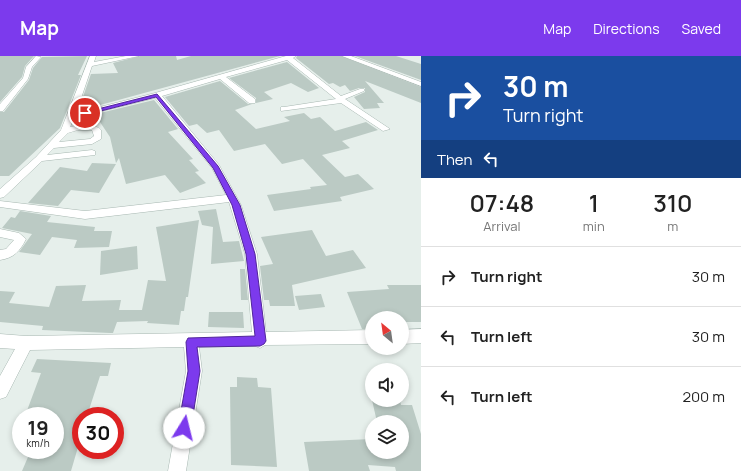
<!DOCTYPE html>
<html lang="en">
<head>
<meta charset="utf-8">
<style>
  body { margin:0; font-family:Manrope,sans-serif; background:#f6f6f6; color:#222; height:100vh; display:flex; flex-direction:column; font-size:15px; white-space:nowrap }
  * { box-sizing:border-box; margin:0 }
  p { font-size:13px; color:#767676 }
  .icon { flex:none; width:22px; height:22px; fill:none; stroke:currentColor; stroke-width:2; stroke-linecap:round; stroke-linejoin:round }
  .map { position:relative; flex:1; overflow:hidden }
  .sheet { display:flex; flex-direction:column; background:#fff; width:320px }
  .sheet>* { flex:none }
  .guide { background:#1a4fa0; color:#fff; overflow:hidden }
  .needle { width:26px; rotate:331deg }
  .tools { position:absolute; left:365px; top:255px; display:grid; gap:8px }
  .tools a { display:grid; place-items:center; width:44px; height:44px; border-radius:50%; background:#fff; box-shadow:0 2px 6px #0003; font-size:20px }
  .speed { position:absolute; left:12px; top:351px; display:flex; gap:8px; font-size:20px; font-weight:700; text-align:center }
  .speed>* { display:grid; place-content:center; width:52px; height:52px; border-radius:50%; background:#fff; box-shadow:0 2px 6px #0003; line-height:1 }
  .speed small { font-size:10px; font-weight:400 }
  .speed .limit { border:6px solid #d22; background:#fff; color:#111 }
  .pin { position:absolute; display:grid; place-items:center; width:34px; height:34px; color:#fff; margin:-17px; border:2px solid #fff; border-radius:50%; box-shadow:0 1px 4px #0007 }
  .me { position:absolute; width:44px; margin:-22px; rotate:9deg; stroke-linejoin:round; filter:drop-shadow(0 0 3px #0008) }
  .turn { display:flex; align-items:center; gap:14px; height:84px; padding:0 16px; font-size:18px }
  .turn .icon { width:52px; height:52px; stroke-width:2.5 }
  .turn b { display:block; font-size:28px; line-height:34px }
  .then { display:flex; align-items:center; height:38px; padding:0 16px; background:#0003; gap:8px; font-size:15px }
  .eta { display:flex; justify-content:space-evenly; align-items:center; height:68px; text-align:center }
  .eta b { font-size:24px; font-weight:600; line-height:28px }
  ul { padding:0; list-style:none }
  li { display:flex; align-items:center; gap:12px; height:60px; padding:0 16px; border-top:1px solid #e0e0e0 }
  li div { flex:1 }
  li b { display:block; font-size:15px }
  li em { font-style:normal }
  header { display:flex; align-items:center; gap:24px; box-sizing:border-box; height:56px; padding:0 20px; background:#7c3aed; color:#fff }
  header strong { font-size:19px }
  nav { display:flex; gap:22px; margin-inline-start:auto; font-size:14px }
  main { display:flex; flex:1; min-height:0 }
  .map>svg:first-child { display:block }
</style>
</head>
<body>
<header>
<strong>Map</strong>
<nav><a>Map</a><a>Directions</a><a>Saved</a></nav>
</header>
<main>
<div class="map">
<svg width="421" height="415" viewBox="0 0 421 415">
  <rect width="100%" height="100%" fill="#e6efeb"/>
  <path fill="#bbcac4" d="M 0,0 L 34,0 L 25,10 L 22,21 L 0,46 Z
    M 87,0 L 78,19 L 81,19 L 60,72 L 9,120 L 0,120 L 0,56 L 4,56 L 29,24 L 33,12 L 42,1 Z
    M 140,0 L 176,0 L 177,4 L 191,0 L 280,0 L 78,55 L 91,18 L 118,17 L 113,7 Z
    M 297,0 L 341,0 L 421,31 L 421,47 L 365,25 L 384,47 L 377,47 L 380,52 L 364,53 L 354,41 L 365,36 L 365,32 L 359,32 L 350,35 L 345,29 L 340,31 L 333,27 L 329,28 L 296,2 Z
    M 355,0 L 396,0 L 421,8 L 421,24 Z
    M 287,6 L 319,32 L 308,36 L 291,27 L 264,36 L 273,43 L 256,47 L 256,42 L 229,22 Z
    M 220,25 L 248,48 L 252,48 L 235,54 L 256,73 L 290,65 L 284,61 L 304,57 L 311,63 L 320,61 L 335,75 L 366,66 L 378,74 L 342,85 L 350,92 L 322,99 L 345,121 L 358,118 L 374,133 L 340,141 L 342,145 L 274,155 L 267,139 L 311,133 L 310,131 L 327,129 L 303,103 L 282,108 L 265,88 L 234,95 L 219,74 L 207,77 L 197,68 L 189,70 L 165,41 Z
    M 154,44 L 178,73 L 168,76 L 193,103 L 189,104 L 199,115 L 195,116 L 206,127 L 180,137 L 165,119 L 126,128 L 119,102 L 116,107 L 110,81 L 100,66 L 73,69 L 75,63 Z
    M 92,107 L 116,108 L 99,137 L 71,134 L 58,150 L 28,147 L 60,111 L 87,115 Z
    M 216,153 L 223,186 L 239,185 L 244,205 L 211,208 L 213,171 L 202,169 L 198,155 Z
    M 20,155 L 51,160 L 47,166 L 95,171 L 94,175 L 112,175 L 109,191 L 74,192 L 77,184 L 52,181 L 40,199 L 19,196 L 32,178 L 2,172 L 11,161 L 15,162 Z
    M 199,164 L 188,241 L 186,241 L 184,255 L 181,255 L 179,269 L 147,267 L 148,265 L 117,266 L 113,277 L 110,277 L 42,274 L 43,270 L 0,266 L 0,235 L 15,236 L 9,247 L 49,251 L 56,230 L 86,229 L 82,245 L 121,244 L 119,254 L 142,254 L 148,224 L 166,225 L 156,171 Z
    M 312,174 L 326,200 L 353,194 L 366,212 L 292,229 L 295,250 L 270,250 L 269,244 L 264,244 L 260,210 L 273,208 L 261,181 Z
    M 137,190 L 138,213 L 100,219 L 101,195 Z
    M 240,213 L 245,213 L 248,244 L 241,244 Z
    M 387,229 L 421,229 L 421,266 L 402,266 L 402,262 L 372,262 L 372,273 L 362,273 L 347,236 L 389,233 Z
    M 321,238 L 325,251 L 299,254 L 295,240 Z
    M 209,256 L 243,256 L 244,272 L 208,271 Z
    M 37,303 L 111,307 L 108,320 L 100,320 L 87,360 L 81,360 L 81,381 L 71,415 L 22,415 L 31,394 L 55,396 L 55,360 L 25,360 L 41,317 L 31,316 Z
    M 237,321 L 257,322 L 258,331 L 271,332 L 277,411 L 231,409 L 230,331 L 237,331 Z
    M 372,344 L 400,344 L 401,349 L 412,349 L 421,378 L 421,415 L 396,415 L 395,411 L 368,409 L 370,415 L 309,415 L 304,386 L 372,383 L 372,396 L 402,396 L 402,366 L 377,366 Z"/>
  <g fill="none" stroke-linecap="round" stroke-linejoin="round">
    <g stroke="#a8b8b2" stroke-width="1">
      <path id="minor" d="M 36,0 L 41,1 L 32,11 L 28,23 L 3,55 L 0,55 L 0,48 L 23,22 L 26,11 Z
        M 90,0 L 96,0 L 94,6 L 126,0 L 139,0 L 92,10 L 76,57 L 155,37 L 286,0 L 296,0 L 293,2 L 341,40 L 360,33 L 364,33 L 364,35 L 345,43 L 390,73 L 383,75 L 341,47 L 281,55 L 281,51 L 284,51 L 336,43 L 287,4 L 226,21 L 255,43 L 255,47 L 249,47 L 220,23 L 162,40 L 219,109 L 241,149 L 257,198 L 266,276 L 372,274 L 372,288 L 265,289 L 260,292 L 255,290 L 199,291 L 202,315 L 186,415 L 168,415 L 186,315 L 184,291 L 30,294 L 6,341 L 0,343 L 0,320 L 15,293 L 0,292 L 0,278 L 26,280 L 252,276 L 245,198 L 229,146 L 85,163 L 0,151 L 0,145 L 85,155 L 226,139 L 212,112 L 155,42 L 74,62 L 70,71 C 80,69 94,67 101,74 L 101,83 L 92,88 L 54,92 L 47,99 L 92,94 L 95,95 L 95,99 L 42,105 L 4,141 L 0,142 L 0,133 L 36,101 L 61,74 ZM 78,74 L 92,74 L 94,80 L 90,83 L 59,86 L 68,77 Z
        M 342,0 L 351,0 L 421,26 L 421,30 Z
        M 0,173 L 19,177 L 26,183 C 20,195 14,202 0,204 L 0,194 L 6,193 L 14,184 L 0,181 Z
        M 421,273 L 421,287 L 402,288 L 402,274 Z"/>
    </g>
    <use href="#minor" fill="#fff" fill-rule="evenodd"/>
  </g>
  <path fill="#7c3aed" stroke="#51269a" d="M 157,38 L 218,110 L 240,149 L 255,198 L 266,285 L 264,288 L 260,290 L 197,291 L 200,315 L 191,372 L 189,376 L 184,378 L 180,376 L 178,372 L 188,315 L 186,286 L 188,282 L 255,280 L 246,198 L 232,149 L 213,112 L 156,41 L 85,59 L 82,57 Z"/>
</svg>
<div class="tools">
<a><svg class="needle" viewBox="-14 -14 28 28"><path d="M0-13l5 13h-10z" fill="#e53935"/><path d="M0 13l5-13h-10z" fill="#767676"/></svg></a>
<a><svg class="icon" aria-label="sound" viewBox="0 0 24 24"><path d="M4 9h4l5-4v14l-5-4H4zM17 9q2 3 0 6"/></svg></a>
<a><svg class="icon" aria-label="layers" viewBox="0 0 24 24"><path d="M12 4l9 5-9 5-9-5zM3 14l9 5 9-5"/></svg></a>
</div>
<div class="speed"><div>19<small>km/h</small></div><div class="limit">30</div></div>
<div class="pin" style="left:85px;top:57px;background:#d93025"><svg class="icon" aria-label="arrive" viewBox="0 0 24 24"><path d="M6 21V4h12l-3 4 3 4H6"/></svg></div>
<svg class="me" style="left:184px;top:372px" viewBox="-20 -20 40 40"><circle r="19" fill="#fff"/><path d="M0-13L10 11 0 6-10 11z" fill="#7c3aed"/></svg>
</div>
<section class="sheet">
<div class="guide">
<div class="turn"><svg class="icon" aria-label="right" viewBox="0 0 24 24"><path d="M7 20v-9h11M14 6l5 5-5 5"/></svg><div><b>30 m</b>Turn right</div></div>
<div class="then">Then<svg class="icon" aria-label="left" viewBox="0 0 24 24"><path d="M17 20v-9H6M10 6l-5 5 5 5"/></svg></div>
</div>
<div class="eta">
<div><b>07:48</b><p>Arrival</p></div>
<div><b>1</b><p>min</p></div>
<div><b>310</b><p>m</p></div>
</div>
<ul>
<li><svg class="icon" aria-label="right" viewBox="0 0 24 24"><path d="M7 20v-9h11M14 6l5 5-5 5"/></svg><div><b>Turn right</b></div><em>30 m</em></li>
<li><svg class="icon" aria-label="left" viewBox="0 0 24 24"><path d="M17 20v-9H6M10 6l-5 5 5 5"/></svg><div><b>Turn left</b></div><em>30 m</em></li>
<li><svg class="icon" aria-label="left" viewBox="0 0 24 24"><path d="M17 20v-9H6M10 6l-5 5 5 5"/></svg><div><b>Turn left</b></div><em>200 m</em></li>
</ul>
</section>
</main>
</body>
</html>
